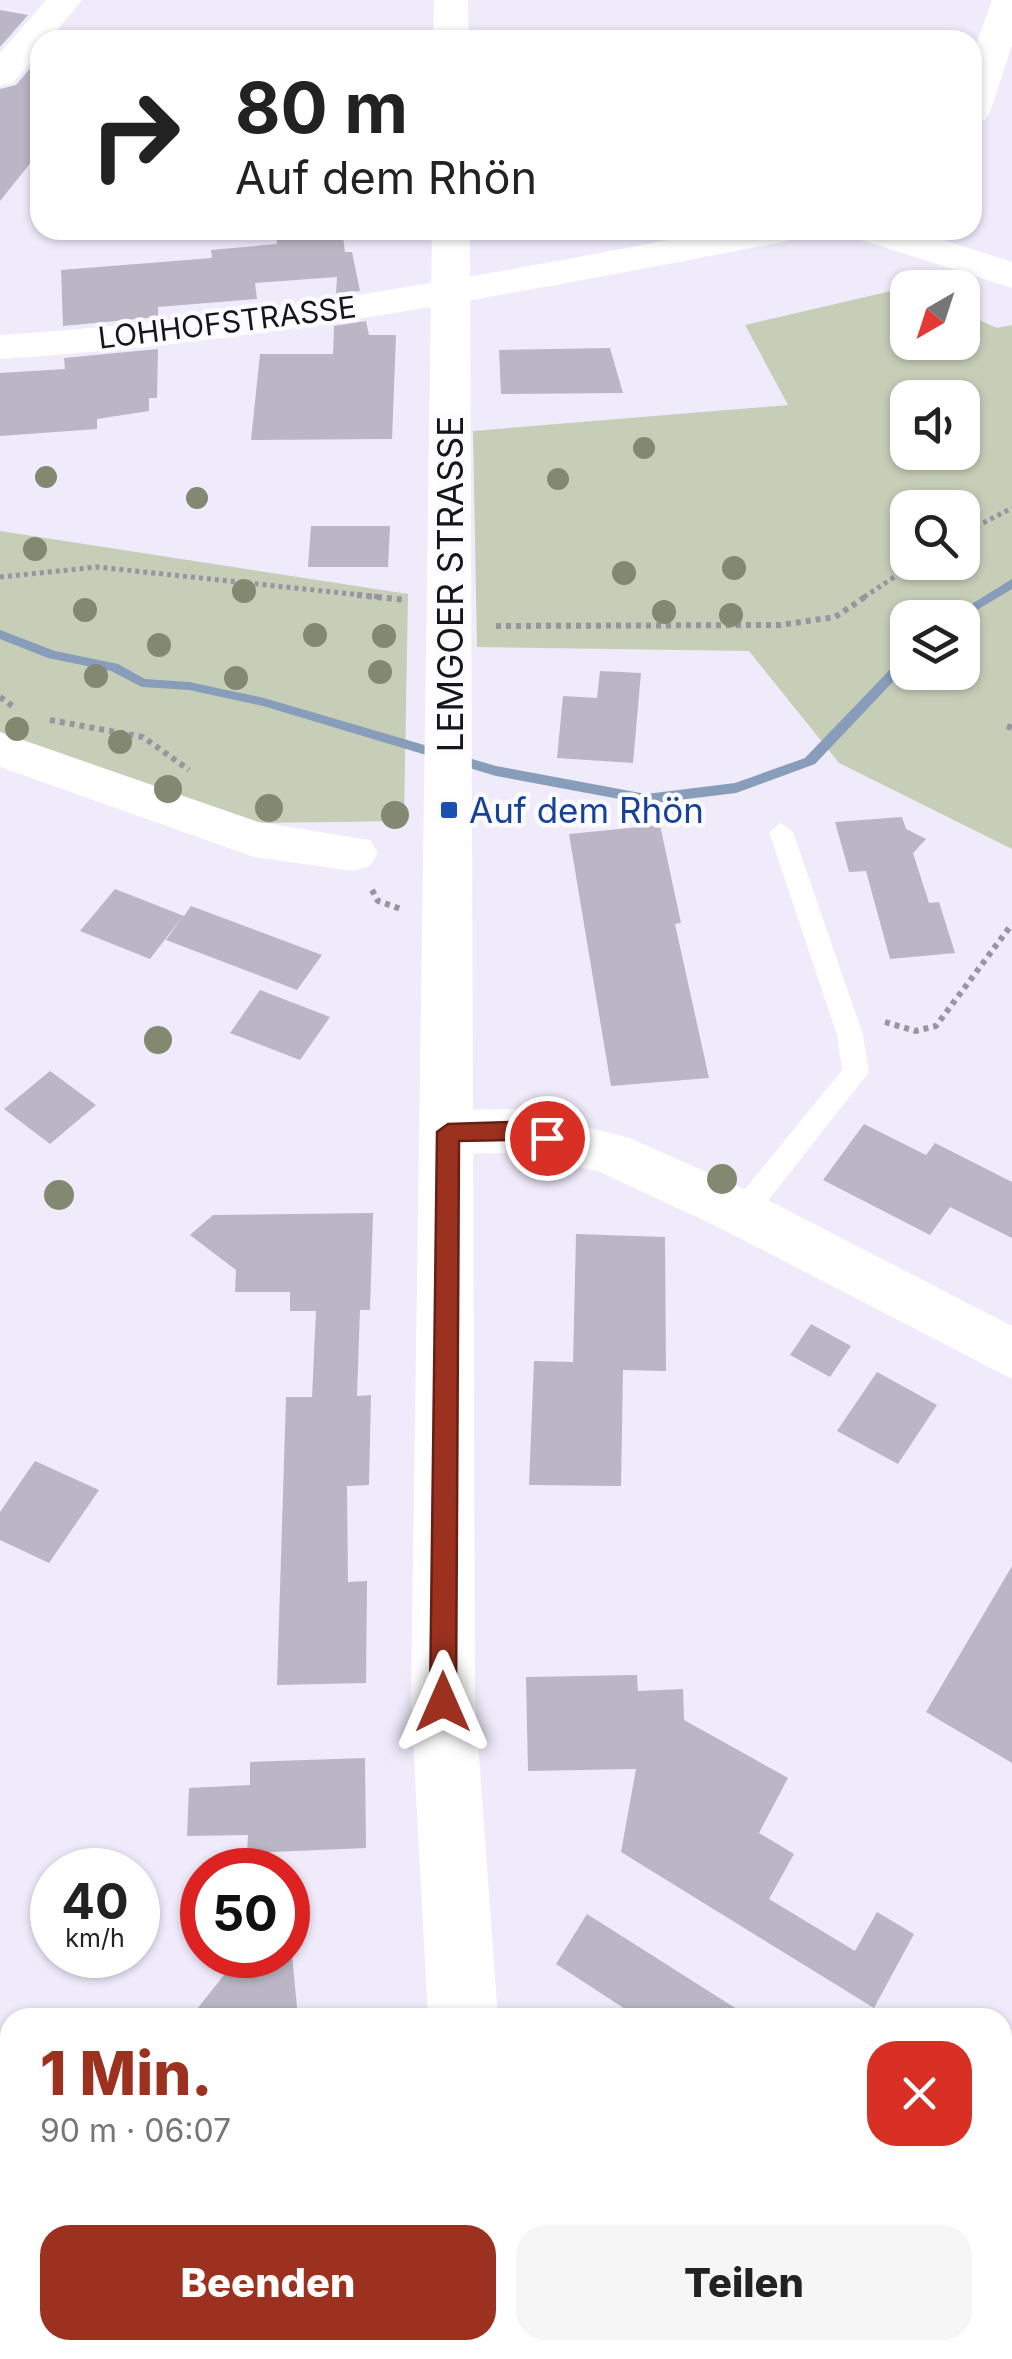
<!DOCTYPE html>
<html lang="de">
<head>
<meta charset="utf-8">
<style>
  body { margin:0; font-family:Inter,sans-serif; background:#f6f6f6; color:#222; height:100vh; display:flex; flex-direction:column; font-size:38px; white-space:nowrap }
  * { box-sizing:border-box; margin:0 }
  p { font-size:32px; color:#767676 }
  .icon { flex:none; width:55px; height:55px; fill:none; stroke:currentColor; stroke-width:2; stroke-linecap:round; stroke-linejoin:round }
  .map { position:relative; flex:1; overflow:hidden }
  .side { position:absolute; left:0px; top:2008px; width:1012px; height:352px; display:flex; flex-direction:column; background:#fff; border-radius:30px 30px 0 0; box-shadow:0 2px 8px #0004 }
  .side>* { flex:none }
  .top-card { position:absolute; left:30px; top:30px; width:952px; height:210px; border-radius:30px; box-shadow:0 2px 8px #0004; background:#fff; color:#222; overflow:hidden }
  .needle { width:65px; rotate:219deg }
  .fabs { position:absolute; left:890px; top:270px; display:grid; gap:20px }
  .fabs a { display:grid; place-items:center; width:90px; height:90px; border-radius:20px; background:#fff; box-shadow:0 2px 8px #0004; font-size:50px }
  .speed { position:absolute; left:30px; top:1848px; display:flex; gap:20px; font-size:50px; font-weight:700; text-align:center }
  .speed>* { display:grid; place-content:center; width:130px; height:130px; border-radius:50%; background:#fff; box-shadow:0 2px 8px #0004; line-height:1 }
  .speed small { font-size:25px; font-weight:400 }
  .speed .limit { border:15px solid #d22; background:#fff; color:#111 }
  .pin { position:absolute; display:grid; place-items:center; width:85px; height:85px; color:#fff; margin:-42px; border:5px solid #fff; border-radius:50%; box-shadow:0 2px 10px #0007 }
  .me { position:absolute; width:110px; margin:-55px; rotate:0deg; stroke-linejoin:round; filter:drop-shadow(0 0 8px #0008) }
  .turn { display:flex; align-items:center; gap:35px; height:210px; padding:0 40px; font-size:45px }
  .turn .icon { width:130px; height:130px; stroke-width:2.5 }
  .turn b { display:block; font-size:70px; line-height:85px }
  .round { display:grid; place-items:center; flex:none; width:105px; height:105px; border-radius:30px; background:#f6f6f6 }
  .overview { display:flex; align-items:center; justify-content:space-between; height:170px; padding:0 40px }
  h1 { font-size:60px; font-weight:800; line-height:75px; color:#9b311e }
  .action { display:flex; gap:20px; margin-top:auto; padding:20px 40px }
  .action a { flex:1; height:115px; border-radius:30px; background:#9b311e; color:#fff; font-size:40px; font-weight:800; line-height:115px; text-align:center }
  .action a+a { background:#f6f6f6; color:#222 }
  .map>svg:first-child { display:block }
</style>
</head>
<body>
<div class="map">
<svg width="1012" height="2359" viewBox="0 0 1012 2359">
  <rect width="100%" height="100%" fill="#efebfb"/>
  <path fill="#c7ceb8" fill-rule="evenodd" d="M 904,288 L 908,342 L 962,342 L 963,313 L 997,328 L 1012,325 L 1012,849 L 839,763 L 749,651 L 477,647 L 473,431 L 788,405 L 745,325 ZM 908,398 L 962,398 L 962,452 L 908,452 ZM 908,508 L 962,508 L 962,562 L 908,562 ZM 908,618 L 962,618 L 962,672 L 908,672 Z
    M 0,531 L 408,594 L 404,821 L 261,823 L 0,738 Z"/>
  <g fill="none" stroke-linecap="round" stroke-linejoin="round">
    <path fill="#889db9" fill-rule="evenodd" d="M 1012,579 L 1012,589 L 962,619 L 949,618 Z
      M 0,630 L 55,651 L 118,664 L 145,679 L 189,682 L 264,698 L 496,766 L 646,794 L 735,783 L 805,758 L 904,655 L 908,654 L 908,666 L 815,764 L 736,793 L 646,804 L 496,776 L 263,706 L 189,690 L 142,687 L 111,671 L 48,658 L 0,639 Z"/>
  </g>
  <path fill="#bab6c5" d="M 0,10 L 28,15 L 0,47 Z
    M 40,57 L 40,151 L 0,201 L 0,89 L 16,85 Z
    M 276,230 L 342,230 L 345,252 L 352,252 L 360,291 L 336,294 L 337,277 L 255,283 L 257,299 L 158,307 L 158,317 L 63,326 L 61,270 L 212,258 L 211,250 L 277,244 Z
    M 366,321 L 369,335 L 396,335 L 392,439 L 251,440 L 260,354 L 333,354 L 334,326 Z
    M 610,348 L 623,393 L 501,394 L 499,350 Z
    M 158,349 L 157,398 L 149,398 L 149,411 L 97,419 L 97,429 L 0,436 L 0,373 L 65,369 L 64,358 Z
    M 311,526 L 390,526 L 388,567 L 308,567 Z
    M 600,671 L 641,673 L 633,763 L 557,758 L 563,696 L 597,698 Z
    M 902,817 L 906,829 L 926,839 L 913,853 L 929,903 L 939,902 L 955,953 L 890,959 L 866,871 L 849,872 L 835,822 Z
    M 660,825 L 681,923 L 675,924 L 709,1078 L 611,1086 L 569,834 Z
    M 115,889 L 184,916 L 191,906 L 322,955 L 297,990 L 166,940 L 183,916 L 150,959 L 80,931 Z
    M 260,990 L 330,1017 L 300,1060 L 230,1033 Z
    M 50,1071 L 96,1105 L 50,1144 L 4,1109 Z
    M 864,1124 L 926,1155 L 935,1143 L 1012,1182 L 1012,1238 L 950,1207 L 930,1235 L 823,1180 Z
    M 373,1213 L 370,1310 L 360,1310 L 357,1396 L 371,1395 L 369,1485 L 347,1486 L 348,1582 L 367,1581 L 366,1683 L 277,1685 L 286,1397 L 312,1397 L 316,1311 L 290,1311 L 290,1292 L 235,1292 L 236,1270 L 190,1235 L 213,1215 Z
    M 576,1234 L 665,1237 L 666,1371 L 623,1370 L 621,1486 L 529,1485 L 534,1361 L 573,1362 Z
    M 811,1324 L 851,1346 L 830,1377 L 790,1355 Z
    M 877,1372 L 937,1405 L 898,1464 L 837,1431 Z
    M 35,1461 L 99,1490 L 49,1563 L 0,1540 L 0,1512 Z
    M 1012,1566 L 1012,1763 L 926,1712 Z
    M 637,1675 L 638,1691 L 683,1689 L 684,1720 L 788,1778 L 759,1833 L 794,1854 L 769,1899 L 855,1951 L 877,1912 L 914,1934 L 874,2008 L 621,1852 L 636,1769 L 528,1771 L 526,1677 Z
    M 365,1758 L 366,1848 L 247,1853 L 248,1835 L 187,1836 L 189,1788 L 250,1785 L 250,1762 Z
    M 587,1914 L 751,2018 L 639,2018 L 556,1964 Z
    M 249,1955 L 292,1955 L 298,2018 L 190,2018 L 224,1975 L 252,1971 Z"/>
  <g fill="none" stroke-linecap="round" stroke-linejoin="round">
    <path stroke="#9895a1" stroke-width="5" stroke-dasharray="4 4" stroke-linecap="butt" d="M 962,534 L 1012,508
      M 0,577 L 97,567 L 380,597
      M 864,597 L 917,562"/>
    <path stroke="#9895a1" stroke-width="6" stroke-dasharray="5 5" stroke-linecap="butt" d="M 357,595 L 406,600
      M 496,626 L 780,625 L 835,617 L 868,595
      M 0,697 L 15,708
      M 50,720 L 143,737 L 189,770
      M 1007,726 L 1012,728
      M 372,890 L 378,901 L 401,909
      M 885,1022 L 915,1031 L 936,1026 L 1012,924"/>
    <path fill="#fff" fill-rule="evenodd" d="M 781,823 L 793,832 L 863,1035 L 869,1072 L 752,1221 L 732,1221 L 728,1213 L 732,1205 L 842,1070 L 837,1035 L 769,832 Z"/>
    <path fill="#fff" fill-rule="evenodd" d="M 46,0 L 82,0 L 49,40 L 40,40 L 40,51 L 13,83 L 0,86 L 0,53 Z
      M 992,0 L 1012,0 L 1012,45 L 990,112 L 985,120 L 972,123 L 972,56 Z
      M 721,230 L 801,230 L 796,238 L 782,242 C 522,292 265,343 0,359 L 0,335 C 244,320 482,276 721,230 Z
      M 850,230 L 913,230 L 1012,262 L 1012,288 L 855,238 Z
      M 0,732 L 258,822 L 370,840 L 378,853 L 370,866 L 353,871 L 254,857 L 0,767 Z
      M 514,1109 L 630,1138 L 762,1197 L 1012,1326 L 1012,1379 L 722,1229 L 600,1172 L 514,1153 L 448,1154 L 429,1147 L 421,1132 L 429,1117 L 448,1110 Z"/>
    <path fill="#fff" fill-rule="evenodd" d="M 434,0 L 468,0 L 469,40 L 433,40 Z
      M 432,230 L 470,230 L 475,1702 L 498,2018 L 428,2018 L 411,1702 Z
      M 422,2350 L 496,2350 L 497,2359 L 421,2359 Z"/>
  </g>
  <g fill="#838871">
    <circle cx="644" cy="448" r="11"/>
    <circle cx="46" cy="477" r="11"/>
    <circle cx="558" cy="479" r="11"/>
    <circle cx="197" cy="498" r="11"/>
    <circle cx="35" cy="549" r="12"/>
    <circle cx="734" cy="568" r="12"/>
    <circle cx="624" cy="573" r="12"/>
    <circle cx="244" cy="591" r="12"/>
    <circle cx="85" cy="610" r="12"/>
    <circle cx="664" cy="612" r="12"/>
    <circle cx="731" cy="615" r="12"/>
    <circle cx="315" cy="635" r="12"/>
    <circle cx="384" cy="636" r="12"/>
    <circle cx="159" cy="645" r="12"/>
    <circle cx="380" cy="672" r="12"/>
    <circle cx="96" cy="676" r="12"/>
    <circle cx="236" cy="678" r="12"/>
    <circle cx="17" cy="729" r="12"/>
    <circle cx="120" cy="742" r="12"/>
    <circle cx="168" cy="789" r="14"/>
    <circle cx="269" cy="808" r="14"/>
    <circle cx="395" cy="815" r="14"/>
    <circle cx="158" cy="1040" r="14"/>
    <circle cx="722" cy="1179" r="15"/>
    <circle cx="59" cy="1195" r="15"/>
  </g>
  <path fill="#9b311e" stroke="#652014" stroke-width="2.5" d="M 514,1122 L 555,1132 L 558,1138 L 547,1147 L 514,1140 L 459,1141 L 456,1702 L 452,1711 L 443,1714 L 434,1711 L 430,1702 L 437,1132 L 448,1124 Z"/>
  <rect fill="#1a4fb4" stroke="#fcfbfe" stroke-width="4" x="439" y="800" width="20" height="20" rx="5"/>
  <g text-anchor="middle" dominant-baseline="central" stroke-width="9" stroke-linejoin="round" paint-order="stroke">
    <g font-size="30" fill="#17151b" stroke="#fcfbfe">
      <text transform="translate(227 322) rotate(-7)">LOHHOFSTRASSE</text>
    </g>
    <g font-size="35" fill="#17151b" stroke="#fcfbfe">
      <text transform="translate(450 584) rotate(-90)">LEMGOER STRASSE</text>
    </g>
    <g font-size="35" fill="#164399" stroke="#fcfbfe" text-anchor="start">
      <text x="469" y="810">Auf dem Rhön</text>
    </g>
  </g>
</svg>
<div class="fabs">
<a><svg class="needle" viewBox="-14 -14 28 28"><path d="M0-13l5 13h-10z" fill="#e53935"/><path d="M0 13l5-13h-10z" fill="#767676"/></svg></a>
<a><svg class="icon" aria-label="sound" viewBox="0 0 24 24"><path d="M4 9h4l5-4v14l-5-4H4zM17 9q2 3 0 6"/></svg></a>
<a><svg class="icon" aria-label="search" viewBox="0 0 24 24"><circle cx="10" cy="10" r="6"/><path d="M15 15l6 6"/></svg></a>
<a><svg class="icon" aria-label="layers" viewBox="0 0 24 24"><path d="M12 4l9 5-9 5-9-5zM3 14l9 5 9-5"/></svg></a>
</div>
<div class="speed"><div>40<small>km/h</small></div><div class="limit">50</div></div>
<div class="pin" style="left:547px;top:1138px;background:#d93025"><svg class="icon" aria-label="arrive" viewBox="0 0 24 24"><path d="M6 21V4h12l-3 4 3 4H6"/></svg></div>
<svg class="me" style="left:443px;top:1702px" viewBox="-20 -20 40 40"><path d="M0-17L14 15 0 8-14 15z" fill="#9b311e" stroke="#fff" stroke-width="4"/></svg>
<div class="top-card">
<div class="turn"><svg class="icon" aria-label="right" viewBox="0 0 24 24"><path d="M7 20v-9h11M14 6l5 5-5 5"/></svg><div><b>80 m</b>Auf dem Rhön</div></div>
</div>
<section class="side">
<div class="overview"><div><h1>1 Min.</h1><p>90 m · 06:07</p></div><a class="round" style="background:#d93025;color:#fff"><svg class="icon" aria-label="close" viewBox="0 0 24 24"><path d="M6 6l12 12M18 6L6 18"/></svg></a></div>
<div class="action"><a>Beenden</a><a>Teilen</a></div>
</section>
</div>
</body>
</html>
